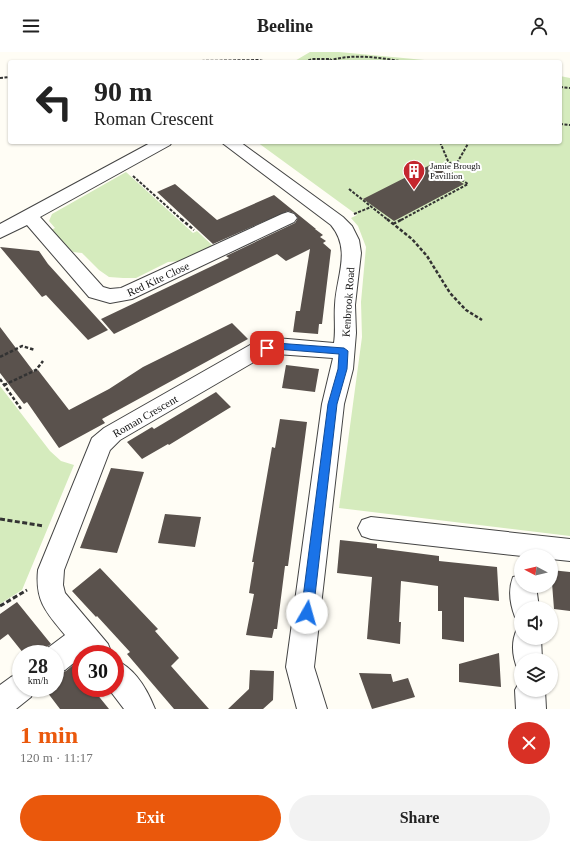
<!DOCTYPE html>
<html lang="en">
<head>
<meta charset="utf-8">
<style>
  body { margin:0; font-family:"Times New Roman",serif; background:#f2f2f2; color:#222; height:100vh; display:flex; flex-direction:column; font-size:15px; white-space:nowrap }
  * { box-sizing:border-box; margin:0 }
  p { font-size:13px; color:#767676 }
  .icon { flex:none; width:22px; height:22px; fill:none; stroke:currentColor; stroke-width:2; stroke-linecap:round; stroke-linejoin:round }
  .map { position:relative; height:657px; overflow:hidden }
  .sheet { display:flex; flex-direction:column; background:#fff; flex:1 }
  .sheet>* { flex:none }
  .banner { position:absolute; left:8px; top:8px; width:554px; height:84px; border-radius:4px; box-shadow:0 1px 3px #0004; background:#fff; color:#222; overflow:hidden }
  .needle { width:26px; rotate:277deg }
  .buttons { position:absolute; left:514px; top:497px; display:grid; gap:8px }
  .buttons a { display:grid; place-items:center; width:44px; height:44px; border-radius:50%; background:#fff; box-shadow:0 1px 3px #0004; font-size:20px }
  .speed { position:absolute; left:12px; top:593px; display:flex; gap:8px; font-size:20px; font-weight:700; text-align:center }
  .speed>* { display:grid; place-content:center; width:52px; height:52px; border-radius:50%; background:#fff; box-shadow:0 1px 3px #0004; line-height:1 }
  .speed small { font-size:10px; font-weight:400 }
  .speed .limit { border:6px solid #d22; background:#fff; color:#111 }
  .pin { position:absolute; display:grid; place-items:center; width:34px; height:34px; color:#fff; margin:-17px; border-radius:8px; box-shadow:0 2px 6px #0006 }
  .me { position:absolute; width:44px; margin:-22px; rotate:7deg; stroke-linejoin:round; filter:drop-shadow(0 0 3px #0008) }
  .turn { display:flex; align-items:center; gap:14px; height:84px; padding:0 20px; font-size:18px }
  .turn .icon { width:52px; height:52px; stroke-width:2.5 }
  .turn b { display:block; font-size:28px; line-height:34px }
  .round { display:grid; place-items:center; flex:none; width:42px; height:42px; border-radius:21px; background:#f2f2f2 }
  .headline { display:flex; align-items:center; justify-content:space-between; height:68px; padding:0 20px }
  h1 { font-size:24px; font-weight:700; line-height:30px; color:#ea580c }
  .button { display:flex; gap:8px; margin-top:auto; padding:8px 20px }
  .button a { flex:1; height:46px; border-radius:24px; background:#ea580c; color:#fff; font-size:16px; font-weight:700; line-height:46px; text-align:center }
  .button a+a { background:#f2f2f2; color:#222 }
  header { display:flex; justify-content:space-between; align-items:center; height:52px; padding:0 20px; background:#fff; font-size:18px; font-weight:700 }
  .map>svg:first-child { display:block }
</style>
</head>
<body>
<header><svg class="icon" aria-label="menu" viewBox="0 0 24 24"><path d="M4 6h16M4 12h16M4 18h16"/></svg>Beeline<svg class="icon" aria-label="person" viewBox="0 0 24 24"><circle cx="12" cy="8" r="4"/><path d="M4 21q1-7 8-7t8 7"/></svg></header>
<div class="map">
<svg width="570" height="657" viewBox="0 0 570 657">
  <rect width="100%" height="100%" fill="#fffdf5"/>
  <path fill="#d5ebbd" d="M 310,0 L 339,0 L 446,10 L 293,10 Z
    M 560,24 L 570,26 L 570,484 L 339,456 L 362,285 L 361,250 L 366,195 L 358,174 L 351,166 L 357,163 L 257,90 L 560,90 Z
    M 126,120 L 193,181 L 197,179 L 213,194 L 181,209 L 168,210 L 136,226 L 123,226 L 109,225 L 99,218 L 82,201 L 73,200 L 51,178 L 55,176 L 49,169 L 52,162 Z
    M 0,334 L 50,399 L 61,409 L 74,413 L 22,538 L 0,552 Z"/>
  <path fill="#5a524d" d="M 432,112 L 464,132 L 394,169 L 363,147 Z
    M 175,132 L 217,168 L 274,143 L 316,177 L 315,177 L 323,183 L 320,185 L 326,189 L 323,191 L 331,198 L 322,272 L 319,272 L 318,282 L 293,280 L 296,259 L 300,259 L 310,197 L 286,209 L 277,202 L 114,282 L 101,267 L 229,206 L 226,204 L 295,171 L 298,166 L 294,161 L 288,159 L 213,192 L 157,140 Z
    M 0,195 L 39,199 L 48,212 L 108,278 L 88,288 L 46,243 L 42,245 Z
    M 232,271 L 248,287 L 102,367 L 105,371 L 59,396 L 27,350 L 24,352 L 0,321 L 0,275 L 34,320 L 38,318 L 69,358 L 109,337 L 143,315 Z
    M 286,313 L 319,317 L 315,340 L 282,336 Z
    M 216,340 L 231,355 L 169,393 L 168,392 L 142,407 L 127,390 L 152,375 L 154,377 Z
    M 280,367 L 307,370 L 288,514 L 285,514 L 277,577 L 274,577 L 272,586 L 246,583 L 254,542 L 249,541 L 254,510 L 252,510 L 272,395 L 275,396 Z
    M 111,416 L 144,420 L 117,501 L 80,496 Z
    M 165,462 L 201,465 L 195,495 L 158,491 Z
    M 340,488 L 377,492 L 377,496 L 439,504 L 439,509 L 497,515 L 499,549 L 464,545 L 464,590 L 442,587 L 442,559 L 438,559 L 438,534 L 401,529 L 399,570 L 401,570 L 400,592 L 367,587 L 372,525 L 337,521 Z
    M 100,516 L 158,577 L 155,579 L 179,606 L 171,614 L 209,657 L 174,657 L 127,602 L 130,600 L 97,564 L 96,565 L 72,539 Z
    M 551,518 L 570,520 L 570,559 L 554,557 Z
    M 17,550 L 51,592 L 44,597 L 42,602 L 24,602 L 8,582 L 0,588 L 0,562 Z
    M 499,601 L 501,635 L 459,630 L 459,612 Z
    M 73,613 L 81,623 L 81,636 L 92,636 L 109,657 L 60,657 L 44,636 L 55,636 L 55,623 L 66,619 Z
    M 250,618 L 274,619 L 273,648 L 263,657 L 228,657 L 249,637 Z
    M 359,621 L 391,622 L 393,630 L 408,626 L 415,645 L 372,657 Z"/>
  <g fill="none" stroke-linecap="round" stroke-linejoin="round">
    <g stroke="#444" stroke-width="2">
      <path id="minor" d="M 152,90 L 172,90 L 170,93 L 40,165 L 103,235 L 110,237 L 121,236 L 282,162 L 288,160 L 294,162 L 297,166 L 294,170 L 132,247 L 110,251 L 89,245 L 27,173 L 0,186 L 0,172 Z
        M 221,90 L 240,90 L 343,165 L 352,174 L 359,188 L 361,201 L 355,253 L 356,281 L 353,317 L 344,352 L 314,615 L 327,657 L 297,657 L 286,615 L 322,352 L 333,306 L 276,302 L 264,304 L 120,388 L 110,398 L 64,518 L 63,533 L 65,541 L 108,592 L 112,602 L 81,602 L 81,605 L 65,618 L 55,622 L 55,602 L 43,602 L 45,598 L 65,583 C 46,560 35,549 38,518 L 92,386 L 104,376 L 250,293 L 276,286 L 334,291 C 336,278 334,266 335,253 C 336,225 352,198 331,173 Z
        M 371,465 L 570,487 L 570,509 L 551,507 L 551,504 L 522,504 L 371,487 L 362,484 L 358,476 L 362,468 Z
        M 521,523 L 521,534 L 536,534 L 539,556 L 521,556 L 521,567 L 515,565 C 510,552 508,538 513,525 Z
        M 521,575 L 521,586 L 541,586 L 542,608 L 521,608 L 521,619 L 518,618 C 512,604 511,590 517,577 Z
        M 115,608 C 135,616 147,637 155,657 L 124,657 L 108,636 L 115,636 Z
        M 21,620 L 21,636 L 35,636 L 31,645 L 16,657 L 0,657 L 0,633 L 11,625 Z
        M 521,627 L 521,638 L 545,638 L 546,657 L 516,657 L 515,638 Z"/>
    </g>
    <path stroke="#333" stroke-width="2" stroke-dasharray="3 1.5" stroke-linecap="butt" d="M 134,10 L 259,8 L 268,10
      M 304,10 L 312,7 L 331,7
      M 325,10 C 350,1 378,5 404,10
      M 0,26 L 10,25
      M 560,35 L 570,36
      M 560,72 L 570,73
      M 440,90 L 448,109 L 453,113 L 457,111 L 469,90
      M 133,124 L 182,168
      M 349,137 L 388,168
      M 354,162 L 371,155
      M 401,168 L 468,132 L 450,120"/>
    <path stroke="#333" stroke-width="2.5" stroke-dasharray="3.5 2" stroke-linecap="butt" d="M 181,167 L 194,178
      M 387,167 L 412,187 L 427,204 L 450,241 L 466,258 L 482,268
      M 393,172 L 403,167
      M 0,305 L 22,294 L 35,298
      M 0,327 L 21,357
      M 4,333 L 36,318 L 43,309"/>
    <path stroke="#333" stroke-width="3" stroke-dasharray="5 2.5" stroke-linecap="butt" d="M 0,467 L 44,474
      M 0,554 L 27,538"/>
    <use href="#minor" fill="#fff" fill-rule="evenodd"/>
  </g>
  <path fill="#1a73e8" stroke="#114b97" d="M 276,291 L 344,296 L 348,299 L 347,317 L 337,352 L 313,561 L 311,565 L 307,567 L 303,565 L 301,561 L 328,352 L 338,317 L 339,302 L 276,297 L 267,299 L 263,296 L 264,294 Z"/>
  <defs>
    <g id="building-pin" transform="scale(1.15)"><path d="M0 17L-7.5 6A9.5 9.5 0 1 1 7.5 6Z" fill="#c4262e" stroke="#fff"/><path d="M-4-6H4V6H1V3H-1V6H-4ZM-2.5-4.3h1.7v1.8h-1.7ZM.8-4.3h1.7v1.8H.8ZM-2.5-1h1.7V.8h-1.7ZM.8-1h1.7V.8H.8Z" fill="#fff"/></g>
  </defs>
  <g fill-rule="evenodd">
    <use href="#building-pin" x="414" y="119"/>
  </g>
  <g text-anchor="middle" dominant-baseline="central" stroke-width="4" stroke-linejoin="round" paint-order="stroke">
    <g font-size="9" fill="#111" stroke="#fff" text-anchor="start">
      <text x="430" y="114">Jamie Brough<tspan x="430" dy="10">Pavillion</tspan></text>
    </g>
    <g font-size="11" fill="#111" stroke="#fff">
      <text transform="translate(158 227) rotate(-25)">Red Kite Close</text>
      <text transform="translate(348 250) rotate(-86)">Kenbrook Road</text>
      <text transform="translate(145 364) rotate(-30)">Roman Crescent</text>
    </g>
  </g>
</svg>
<div class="buttons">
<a><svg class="needle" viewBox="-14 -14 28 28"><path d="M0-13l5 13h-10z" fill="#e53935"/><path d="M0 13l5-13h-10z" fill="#767676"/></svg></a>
<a><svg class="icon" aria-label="sound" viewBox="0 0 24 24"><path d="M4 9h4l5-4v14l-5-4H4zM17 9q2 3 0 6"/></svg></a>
<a><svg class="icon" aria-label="layers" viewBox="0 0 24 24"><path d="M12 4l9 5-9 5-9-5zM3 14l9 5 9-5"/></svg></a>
</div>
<div class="speed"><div>28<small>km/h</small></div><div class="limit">30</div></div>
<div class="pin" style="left:267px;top:296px;background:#d93025"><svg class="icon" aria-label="arrive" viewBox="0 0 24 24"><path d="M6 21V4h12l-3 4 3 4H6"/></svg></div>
<svg class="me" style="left:307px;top:561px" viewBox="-20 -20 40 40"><circle r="19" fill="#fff"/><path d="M0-13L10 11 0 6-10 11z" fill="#1a73e8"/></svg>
<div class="banner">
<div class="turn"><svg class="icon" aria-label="left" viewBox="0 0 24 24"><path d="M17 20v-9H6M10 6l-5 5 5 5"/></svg><div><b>90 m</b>Roman Crescent</div></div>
</div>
</div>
<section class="sheet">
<div class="headline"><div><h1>1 min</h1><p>120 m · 11:17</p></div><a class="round" style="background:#d93025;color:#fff"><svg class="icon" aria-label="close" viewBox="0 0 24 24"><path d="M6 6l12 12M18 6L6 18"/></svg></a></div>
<div class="button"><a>Exit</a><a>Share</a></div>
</section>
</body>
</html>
